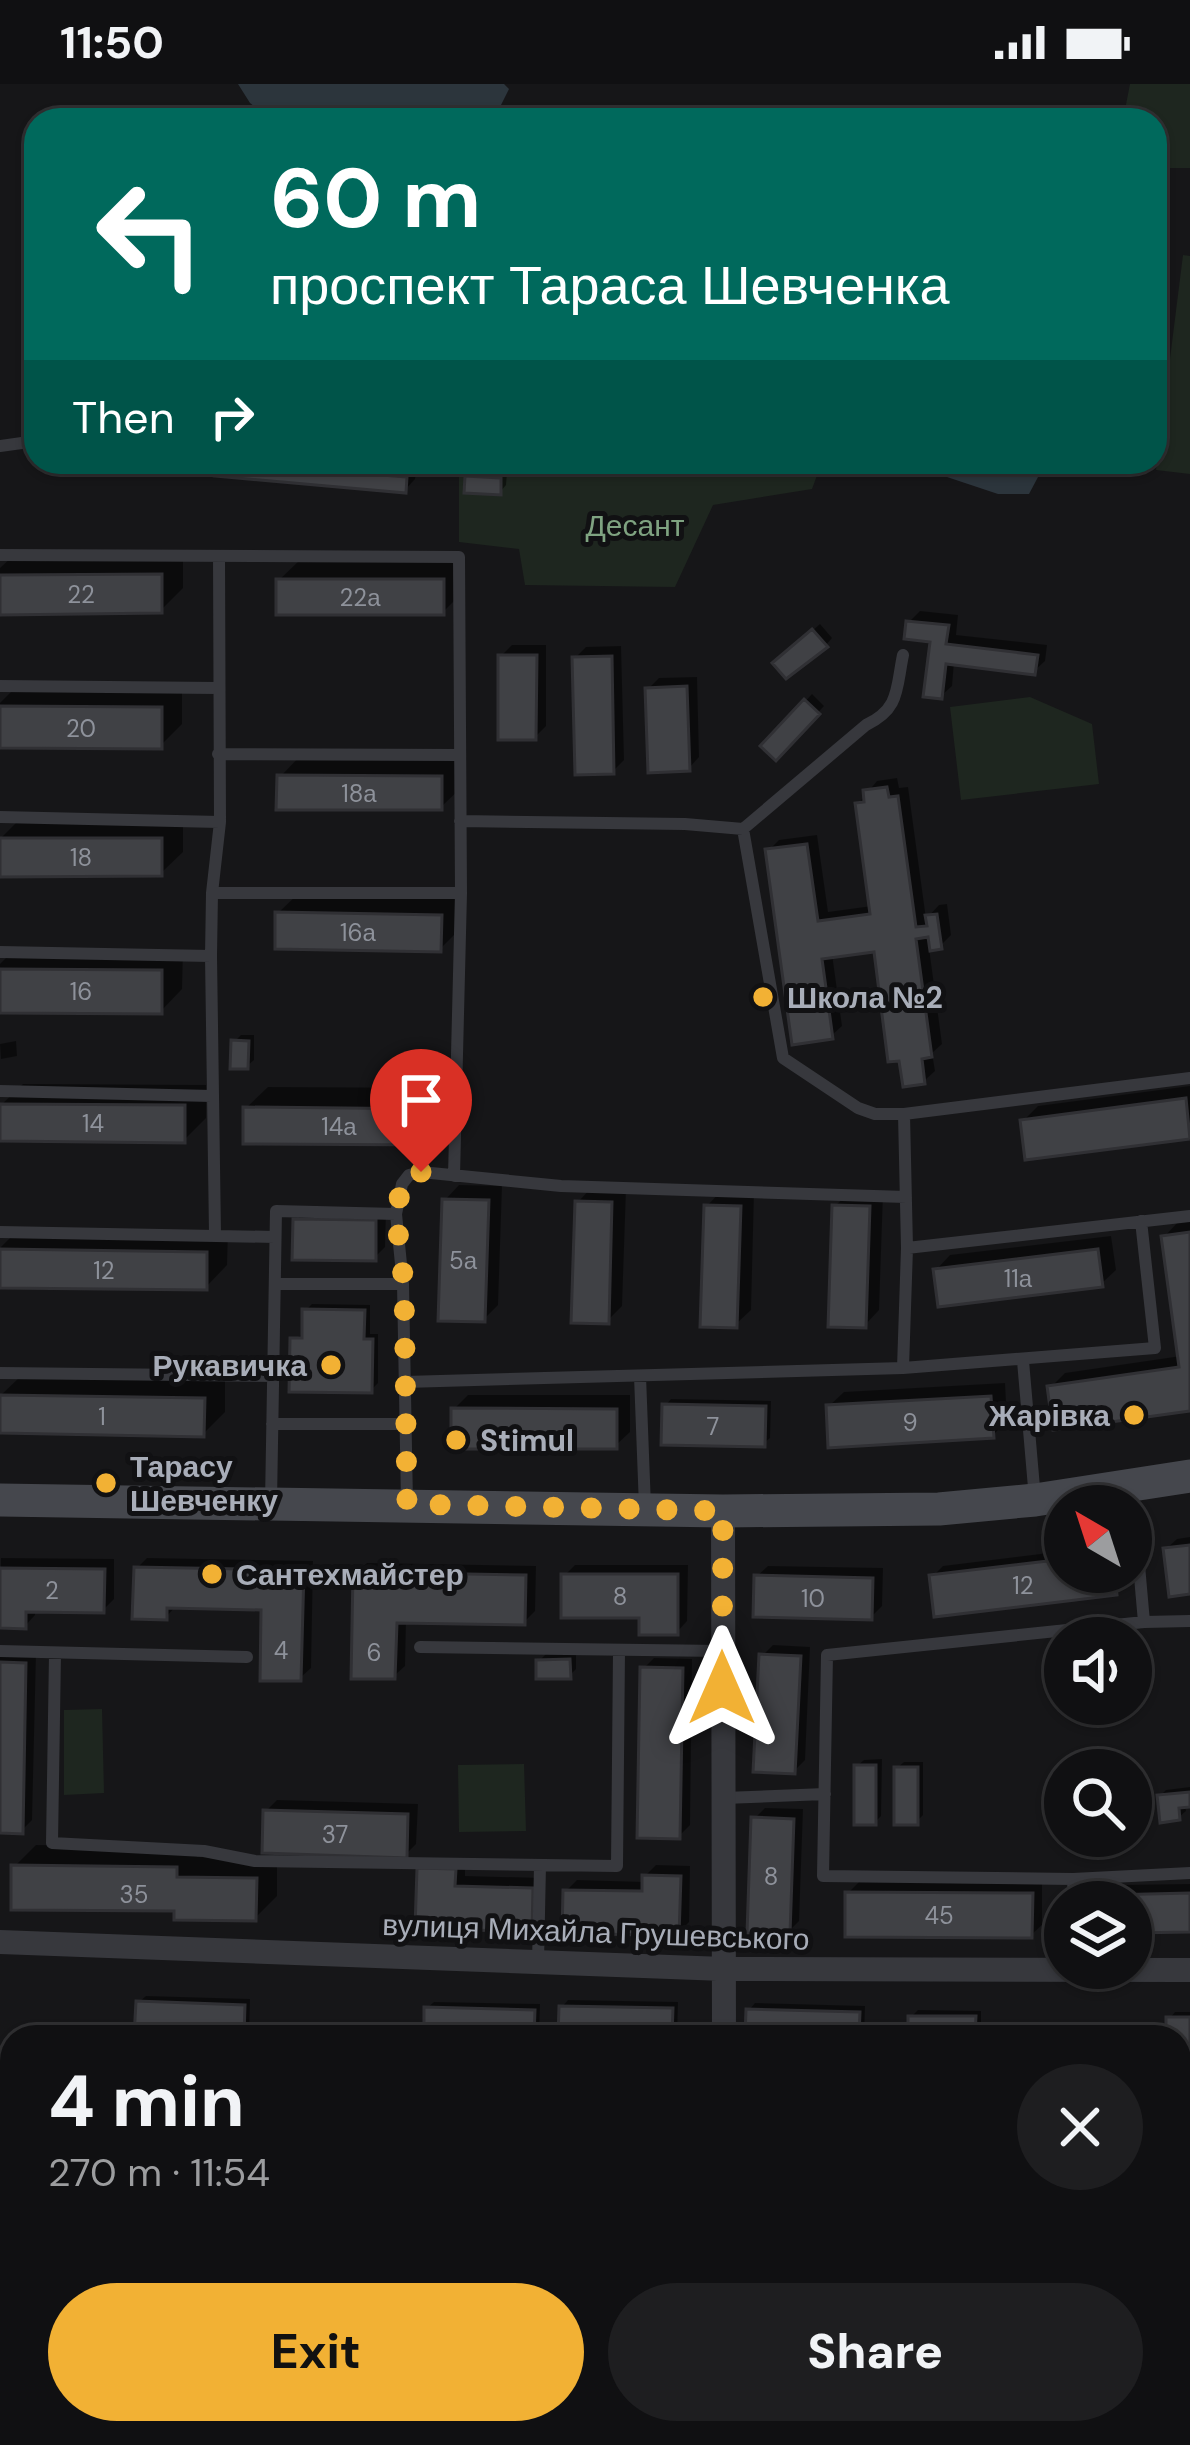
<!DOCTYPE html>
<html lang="en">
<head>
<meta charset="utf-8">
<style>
  body { margin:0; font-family:"DM Sans",sans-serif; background:#1e1e20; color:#f1f3f6; height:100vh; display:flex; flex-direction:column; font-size:45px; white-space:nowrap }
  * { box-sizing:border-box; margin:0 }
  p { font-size:39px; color:#9c9d9f }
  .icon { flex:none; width:66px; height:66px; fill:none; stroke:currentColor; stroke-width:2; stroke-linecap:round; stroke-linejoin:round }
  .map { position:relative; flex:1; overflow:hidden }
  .sheet { position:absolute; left:0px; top:1941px; width:1191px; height:420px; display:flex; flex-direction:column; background:#101012; border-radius:36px 36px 0 0; box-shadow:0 3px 9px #0004,0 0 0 3px #303032 }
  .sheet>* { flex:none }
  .guide { position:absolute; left:24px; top:24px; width:1143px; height:366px; border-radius:36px; box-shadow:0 3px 9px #0004,0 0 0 3px #303032; background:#00695c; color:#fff; overflow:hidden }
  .needle { width:78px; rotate:321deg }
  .controls { position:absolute; left:1044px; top:1401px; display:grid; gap:24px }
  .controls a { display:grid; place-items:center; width:108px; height:108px; border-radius:50%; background:#101012; box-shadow:0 3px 9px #0004,0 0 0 3px #303032; font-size:60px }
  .pin { position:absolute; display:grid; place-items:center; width:102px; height:102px; color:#fff; margin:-123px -51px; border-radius:50% 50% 50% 0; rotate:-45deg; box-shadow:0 0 12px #0007 }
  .pin .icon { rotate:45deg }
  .me { position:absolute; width:132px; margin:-66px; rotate:0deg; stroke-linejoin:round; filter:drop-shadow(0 0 9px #0008) }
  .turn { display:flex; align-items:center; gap:42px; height:252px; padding:0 48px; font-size:54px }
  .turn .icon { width:156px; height:156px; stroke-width:2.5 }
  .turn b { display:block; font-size:84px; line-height:102px }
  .then { display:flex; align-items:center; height:114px; padding:0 48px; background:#0003; gap:24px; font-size:45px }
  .round { display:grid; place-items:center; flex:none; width:126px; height:126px; border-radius:63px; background:#1e1e20 }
  .summary { display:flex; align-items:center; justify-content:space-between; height:204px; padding:0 48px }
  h1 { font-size:72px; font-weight:800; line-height:90px }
  .primary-button { display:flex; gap:24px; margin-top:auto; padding:24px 48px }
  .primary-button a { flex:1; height:138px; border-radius:72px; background:#f2b134; color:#111; font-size:48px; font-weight:800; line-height:138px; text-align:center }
  .primary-button a+a { background:#1e1e20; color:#f1f3f6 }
  .status { display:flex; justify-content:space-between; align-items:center; height:84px; padding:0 60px; background:#101012; direction:ltr }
  .status svg { height:33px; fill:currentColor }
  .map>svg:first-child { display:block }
</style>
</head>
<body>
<div class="status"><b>11:50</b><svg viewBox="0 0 49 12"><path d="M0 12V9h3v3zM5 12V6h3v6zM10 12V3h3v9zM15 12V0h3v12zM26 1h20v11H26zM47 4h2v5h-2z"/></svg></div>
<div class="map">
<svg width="1190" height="2361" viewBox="0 0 1190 2361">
  <rect width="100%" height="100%" fill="#161618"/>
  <path fill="#1e261f" d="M 1130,0 L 1190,0 L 1190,84 L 1155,84 L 1155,36 L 1123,36 Z
    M 1183,171 L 1190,172 L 1190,390 L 1156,386 Z
    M 447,378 L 822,378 L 812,405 L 713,421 L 675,503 L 525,501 L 519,465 L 459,458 L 459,386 Z
    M 1030,613 L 1092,640 L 1099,700 L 961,716 L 950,623 Z
    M 102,1625 L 104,1709 L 64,1711 L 64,1626 Z
    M 524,1680 L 526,1747 L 459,1748 L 458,1681 Z
    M 1179,2307 L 1190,2307 L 1190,2361 L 915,2361 L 911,2349 L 1179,2349 Z"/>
  <path fill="#2c353c" d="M 238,0 L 504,0 L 509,5 L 495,33 L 504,36 L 272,36 L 250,19 Z
    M 902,378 L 1046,378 L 1029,410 L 998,410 Z"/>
  <path fill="#0007" d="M 218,378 L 363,378 L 417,383 L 415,395 L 405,406 L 217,389 Z
    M 474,387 L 507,388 L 506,401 L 500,408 L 467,394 Z
    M 183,469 L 183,504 L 161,526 L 0,528 L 0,484 L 14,471 Z
    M 301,475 L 465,475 L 465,506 L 443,528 L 279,496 Z
    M 920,527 L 958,531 L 956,551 L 1047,561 L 1045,577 L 1034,587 L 954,578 L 952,602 L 941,612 L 933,555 L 909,538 Z
    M 820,540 L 832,554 L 826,561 L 776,579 Z
    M 512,561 L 546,561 L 546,642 L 535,653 L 501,572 Z
    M 621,562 L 624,676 L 613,687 L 575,574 L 586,563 Z
    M 697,593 L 699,673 L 689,684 L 648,605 L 659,594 Z
    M 17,602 L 182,603 L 182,640 L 160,662 L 0,661 L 0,619 Z
    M 812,610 L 824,622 L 776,673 L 764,662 Z
    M 301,671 L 463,671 L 463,702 L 441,723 L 280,693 Z
    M 897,694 L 899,704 L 908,703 L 926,835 L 939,821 L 947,820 L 951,851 L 940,862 L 929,864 L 942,960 L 932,969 L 935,987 L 924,997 L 876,865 L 832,870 L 842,942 L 831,952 L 769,766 L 779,756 L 817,751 L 828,828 L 872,822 L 858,720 L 877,697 Z
    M 183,733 L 183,768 L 161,789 L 0,790 L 0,755 L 21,734 Z
    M 300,808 L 462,811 L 462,843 L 440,865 L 278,829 Z
    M 16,864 L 183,866 L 182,905 L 161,927 L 0,926 L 0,880 Z
    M 241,951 L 254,951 L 254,976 L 247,982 L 234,958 Z
    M 16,957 L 17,972 L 1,975 L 0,960 Z
    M 23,1000 L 206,1001 L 206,1034 L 184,1056 L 1,1021 Z
    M 1190,1002 L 1190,1052 L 1028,1073 L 1023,1037 L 1038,1022 Z
    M 268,1003 L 456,1004 L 455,1036 L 434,1058 L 246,1024 Z
    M 459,1101 L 502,1102 L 498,1221 L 484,1235 L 445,1116 Z
    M 592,1103 L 626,1105 L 622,1222 L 607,1237 L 578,1118 Z
    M 721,1107 L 754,1108 L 751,1226 L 736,1240 L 707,1122 Z
    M 850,1108 L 883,1109 L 879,1226 L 865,1241 L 835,1122 Z
    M 307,1126 L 386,1126 L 385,1163 L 374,1174 L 296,1136 Z
    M 1190,1137 L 1190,1324 L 1050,1304 L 1065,1289 L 1181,1272 L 1164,1153 L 1178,1138 Z
    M 19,1145 L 228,1147 L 227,1181 L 206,1203 L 0,1201 L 0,1164 Z
    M 1111,1152 L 1116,1186 L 1101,1200 L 936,1186 L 950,1171 Z
    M 312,1220 L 370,1221 L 370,1250 L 378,1250 L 378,1299 L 371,1306 L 293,1256 L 305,1249 L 305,1227 Z
    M 22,1291 L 225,1294 L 225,1328 L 203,1350 L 0,1346 L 0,1312 Z
    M 1005,1299 L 1007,1337 L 992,1352 L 829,1322 L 844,1308 Z
    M 468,1311 L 630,1311 L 630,1348 L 615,1362 L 454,1325 Z
    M 671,1315 L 771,1317 L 770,1354 L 763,1360 L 665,1322 Z
    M 1190,1453 L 1190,1507 L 1166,1465 L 1177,1455 Z
    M 1065,1467 L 1065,1488 L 1125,1488 L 1126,1497 L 1116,1508 L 932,1493 L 943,1482 Z
    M 147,1474 L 313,1477 L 311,1584 L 300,1594 L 265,1523 L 177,1521 L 166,1533 L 136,1485 Z
    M 114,1475 L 114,1515 L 103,1526 L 35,1525 L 35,1531 L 25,1542 L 0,1541 L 1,1474 Z
    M 367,1479 L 536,1482 L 535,1527 L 524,1538 L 406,1536 L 405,1582 L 394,1592 L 356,1489 Z
    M 575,1481 L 688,1481 L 687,1537 L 677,1548 L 564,1492 Z
    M 768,1482 L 883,1484 L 882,1522 L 871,1533 L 757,1492 Z
    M 773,1561 L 810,1563 L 805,1676 L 794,1687 L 762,1572 Z
    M 0,1568 L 36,1569 L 32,1736 L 21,1747 L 0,1746 Z
    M 546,1570 L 576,1570 L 576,1585 L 569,1592 L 539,1577 Z
    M 654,1574 L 692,1575 L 690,1741 L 679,1752 L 643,1585 Z
    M 882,1675 L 881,1732 L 875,1738 L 857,1682 L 864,1676 Z
    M 904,1678 L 923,1678 L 923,1731 L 916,1738 L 897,1684 Z
    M 1190,1703 L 1190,1720 L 1185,1720 L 1186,1727 L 1179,1733 L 1160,1712 L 1166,1706 Z
    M 277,1716 L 418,1720 L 416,1760 L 405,1771 L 266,1727 Z
    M 765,1724 L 803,1725 L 799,1837 L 789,1847 L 754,1735 Z
    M 36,1761 L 197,1763 L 197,1773 L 277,1774 L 277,1812 L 255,1834 L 177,1824 L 14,1783 Z
    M 465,1775 L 465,1792 L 543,1794 L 541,1834 L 531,1845 L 420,1785 Z
    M 656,1781 L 690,1782 L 689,1838 L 678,1849 L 566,1807 L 577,1796 L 645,1798 L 645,1792 Z
    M 859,1798 L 1042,1800 L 1042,1841 L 1031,1851 L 848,1809 Z
    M 1190,1800 L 1190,1845 L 1131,1846 L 1131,1818 L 1110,1818 L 1110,1812 L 1120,1801 Z
    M 146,1912 L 250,1915 L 249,1953 L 137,1953 L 139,1918 Z
    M 568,1916 L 678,1918 L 677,1953 L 561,1953 L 562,1923 Z
    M 434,1918 L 540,1920 L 539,1953 L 427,1953 L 427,1924 Z
    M 755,1919 L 865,1922 L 864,1953 L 748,1953 L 749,1926 Z
    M 918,1926 L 981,1927 L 981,1953 L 911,1953 L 911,1933 Z
    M 1175,1928 L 1190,1928 L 1190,1978 L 1179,1978 L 1179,1953 L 1169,1953 L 1169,1935 Z
    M 1179,2127 L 1190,2127 L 1190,2154 L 1179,2154 Z
    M 0,2202 L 12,2202 L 12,2258 L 0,2258 Z
    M 219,2349 L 478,2349 L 478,2361 L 210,2361 Z
    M 67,2352 L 206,2352 L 206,2360 L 60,2361 Z"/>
  <path fill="#404145" stroke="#303034" stroke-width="3" d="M 215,378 L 407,393 L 406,409 L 214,392 Z
    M 465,392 L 501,394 L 501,411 L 464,409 Z
    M 162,490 L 162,529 L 0,531 L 0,491 Z
    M 276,495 L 444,495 L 444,531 L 276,531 Z
    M 906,537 L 949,541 L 946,560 L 1038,571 L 1035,591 L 946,580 L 942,615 L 923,613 L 930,558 L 904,555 Z
    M 812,545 L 828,563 L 786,595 L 772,579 Z
    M 498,571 L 537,571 L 536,656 L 498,656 Z
    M 612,572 L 614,690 L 575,691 L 572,573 Z
    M 687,602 L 690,687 L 648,689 L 645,604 Z
    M 804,615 L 820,630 L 776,677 L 760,662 Z
    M 0,622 L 162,623 L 162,665 L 0,664 Z
    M 277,691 L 442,692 L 442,726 L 276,726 Z
    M 887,703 L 889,713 L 898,712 L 916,843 L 927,842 L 925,831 L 937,830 L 942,865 L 930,867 L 928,853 L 916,855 L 932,973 L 922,975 L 925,1000 L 903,1003 L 899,977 L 888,978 L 874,868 L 822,875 L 833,955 L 792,961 L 765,765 L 807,760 L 818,837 L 870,830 L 855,719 L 864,718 L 863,706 Z
    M 0,754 L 162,754 L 162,792 L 0,793 Z
    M 275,828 L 442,831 L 441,868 L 275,865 Z
    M 0,885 L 162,886 L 162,930 L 0,929 Z
    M 231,956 L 249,957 L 248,985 L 230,985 Z
    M 1186,1014 L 1190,1055 L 1025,1076 L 1020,1036 Z
    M 0,1020 L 185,1021 L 185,1059 L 0,1057 Z
    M 243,1023 L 435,1025 L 435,1061 L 243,1060 Z
    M 442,1115 L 489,1116 L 485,1238 L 438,1237 Z
    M 575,1117 L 612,1118 L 609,1240 L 571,1239 Z
    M 704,1121 L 741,1122 L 737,1244 L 700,1243 Z
    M 832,1121 L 870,1122 L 866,1244 L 828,1243 Z
    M 293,1135 L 376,1136 L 376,1177 L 292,1176 Z
    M 1190,1148 L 1190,1327 L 1053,1346 L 1047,1302 L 1179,1283 L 1161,1152 Z
    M 0,1165 L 207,1168 L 207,1206 L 0,1204 Z
    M 1098,1165 L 1103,1203 L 938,1223 L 933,1185 Z
    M 302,1225 L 365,1226 L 364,1255 L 373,1255 L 372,1309 L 289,1308 L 290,1254 L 302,1254 Z
    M 0,1311 L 205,1314 L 204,1353 L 0,1349 Z
    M 991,1312 L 994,1354 L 828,1364 L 826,1321 Z
    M 662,1320 L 766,1322 L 765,1363 L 661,1361 Z
    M 451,1324 L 617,1325 L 617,1365 L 451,1365 Z
    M 1190,1461 L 1190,1510 L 1169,1513 L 1163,1464 Z
    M 1065,1475 L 1065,1488 L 1114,1488 L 1117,1511 L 934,1533 L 929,1491 Z
    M 134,1483 L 304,1486 L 301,1597 L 260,1597 L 261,1526 L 167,1524 L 167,1536 L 132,1535 Z
    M 0,1484 L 105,1485 L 104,1529 L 26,1528 L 26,1545 L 0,1544 Z
    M 353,1488 L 526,1491 L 525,1541 L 397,1539 L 395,1595 L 351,1595 Z
    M 561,1490 L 678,1490 L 678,1551 L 639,1551 L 639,1534 L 561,1534 Z
    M 754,1491 L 873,1494 L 872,1536 L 753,1533 Z
    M 759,1570 L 801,1572 L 795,1690 L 753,1688 Z
    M 570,1575 L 571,1595 L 536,1595 L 536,1576 Z
    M 0,1578 L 26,1579 L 23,1750 L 0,1749 Z
    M 640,1583 L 683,1584 L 680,1755 L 637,1754 Z
    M 854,1681 L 876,1681 L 876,1741 L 854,1741 Z
    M 894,1683 L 918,1683 L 918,1741 L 894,1741 Z
    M 1190,1708 L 1190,1723 L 1179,1724 L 1180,1736 L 1160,1739 L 1157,1711 Z
    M 263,1726 L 408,1730 L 407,1774 L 262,1769 Z
    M 751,1733 L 794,1735 L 790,1850 L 747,1849 Z
    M 11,1781 L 177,1783 L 177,1793 L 257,1794 L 256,1837 L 174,1836 L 174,1827 L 11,1826 Z
    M 417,1784 L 456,1785 L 455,1802 L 533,1804 L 532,1848 L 415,1844 Z
    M 642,1791 L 681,1792 L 679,1852 L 562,1849 L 563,1806 L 642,1807 Z
    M 845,1808 L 1033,1809 L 1032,1854 L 845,1853 Z
    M 1190,1809 L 1190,1848 L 1131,1849 L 1131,1818 L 1107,1818 L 1107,1811 Z
    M 136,1917 L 245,1921 L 244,1953 L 134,1953 Z
    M 559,1922 L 673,1924 L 672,1953 L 558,1953 Z
    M 424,1923 L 535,1926 L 534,1953 L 424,1953 Z
    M 746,1925 L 860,1928 L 859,1953 L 745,1953 Z
    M 908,1932 L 976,1932 L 975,1953 L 908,1953 Z
    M 1166,1933 L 1190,1933 L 1190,1981 L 1179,1981 L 1179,1953 L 1166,1953 Z
    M 12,2068 L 12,2152 L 0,2153 L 0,2069 Z
    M 0,2207 L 10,2207 L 12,2261 L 0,2261 Z
    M 464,2356 L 464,2361 L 207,2361 L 207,2357 Z
    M 57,2358 L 200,2358 L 200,2361 L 57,2361 Z"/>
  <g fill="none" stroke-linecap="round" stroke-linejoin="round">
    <path stroke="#37383d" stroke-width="12" d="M 0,362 L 36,357
      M 0,471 L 459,473 L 461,809 L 454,1092
      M 0,602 L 218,604
      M 218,670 L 460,671
      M 0,733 L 220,738
      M 460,737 L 685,740 L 743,745 L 866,641 C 900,625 896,605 903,571
      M 743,745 L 783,974 L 858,1024 L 875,1030 L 904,1030
      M 212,809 L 461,809
      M 0,868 L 211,872
      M 0,1007 L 212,1012
      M 0,1148 L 275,1153
      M 215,1150 L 211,872 L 212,809 L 220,738 L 219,472
      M 907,1164 L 1190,1132
      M 275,1200 L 403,1200
      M 1023,1277 L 1035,1415
      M 903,1284 L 907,1164 L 904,1030 L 1190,994
      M 0,1289 L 273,1292
      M 640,1292 L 645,1423
      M 405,1298 L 903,1284 L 1155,1264 L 1141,1137
      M 272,1340 L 406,1340
      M 1132,1402 L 1144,1538
      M 271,1418 L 276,1127 L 396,1130
      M 407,1419 L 403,1200 L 396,1130 L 402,1100 L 409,1091 L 421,1088 L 561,1102 L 906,1113
      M 1190,1537 L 1144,1538 L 827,1571 L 823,1792 L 1073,1795 L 1190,1789
      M 420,1563 L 721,1567
      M 0,1567 L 247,1573
      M 55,1570 L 52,1759 L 204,1767 L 255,1777 L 617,1782 L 619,1567
      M 724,1714 L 825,1710
      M 1073,1795 L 1074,1818
      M 538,1878 L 540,1781
      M 0,2045 L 12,2045
      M 1179,2195 L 1190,2195
      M 0,2343 L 14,2361
      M 647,2361 L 647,2349"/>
    <path stroke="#37383d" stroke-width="24" d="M 723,1427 L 724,1953
      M 0,1858 L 724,1885 L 1190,1886
      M 0,2286 L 12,2286
      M 1179,2292 L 1190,2292"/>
    <path stroke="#45474d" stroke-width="33" d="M 0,1416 L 723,1427 L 939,1425 L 1035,1416 L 1190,1392"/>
  </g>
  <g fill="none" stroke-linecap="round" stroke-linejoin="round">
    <path stroke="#f2b134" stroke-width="21" stroke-dasharray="0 37.8" d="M 421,1088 L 409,1091 L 402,1100 L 396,1130 L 404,1200 L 407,1420 L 723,1427 L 722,1604"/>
  </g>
  <g fill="#f2b134" stroke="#111113" stroke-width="4.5">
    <circle cx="763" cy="913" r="12"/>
    <circle cx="331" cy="1281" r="12"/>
    <circle cx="1134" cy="1331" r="12"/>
    <circle cx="456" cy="1356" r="12"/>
    <circle cx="106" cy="1399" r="12"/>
    <circle cx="212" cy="1490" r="12"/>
  </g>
  <g text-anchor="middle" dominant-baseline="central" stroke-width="10" stroke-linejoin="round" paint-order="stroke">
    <g font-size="24" fill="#8e929b">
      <text x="81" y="510">22</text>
      <text x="360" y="513">22а</text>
      <text x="81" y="644">20</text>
      <text x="359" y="709">18а</text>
      <text x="81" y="773">18</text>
      <text x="358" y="848">16а</text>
      <text x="81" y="907">16</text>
      <text x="93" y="1039">14</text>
      <text x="339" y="1042">14а</text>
      <text x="463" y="1176">5а</text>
      <text x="104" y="1186">12</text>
      <text x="1018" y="1194">11а</text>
      <text x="102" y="1332">1</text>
      <text x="910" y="1338">9</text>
      <text x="713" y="1342">7</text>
      <text x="1023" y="1501">12</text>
      <text x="52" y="1506">2</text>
      <text x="620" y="1512">8</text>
      <text x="813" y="1514">10</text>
      <text x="281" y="1566">4</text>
      <text x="374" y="1568">6</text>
      <text x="335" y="1750">37</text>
      <text x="771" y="1792">8</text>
      <text x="134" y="1810">35</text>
      <text x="939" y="1831">45</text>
    </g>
    <g font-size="30" fill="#7fa381" stroke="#111113">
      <text x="635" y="441">Десант</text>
    </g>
    <g font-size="30" font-weight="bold" fill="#a8adb8" stroke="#111113" text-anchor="start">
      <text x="787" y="913">Школа №2</text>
      <text x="307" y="1281" text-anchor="end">Рукавичка</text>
      <text x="1110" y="1331" text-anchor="end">Жарівка</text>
      <text x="480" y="1356">Stimul</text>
      <text x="130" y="1382">Тарасу<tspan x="130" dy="34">Шевченку</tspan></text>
      <text x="236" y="1490">Сантехмайстер</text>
    </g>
    <g font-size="30" fill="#a8adb8" stroke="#111113">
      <text transform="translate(596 1848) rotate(2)">вулиця Михайла Грушевського</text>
    </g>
  </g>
</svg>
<div class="controls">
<a><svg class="needle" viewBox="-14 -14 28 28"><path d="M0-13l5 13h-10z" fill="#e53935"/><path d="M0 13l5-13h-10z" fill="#9c9d9f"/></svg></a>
<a><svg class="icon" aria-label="sound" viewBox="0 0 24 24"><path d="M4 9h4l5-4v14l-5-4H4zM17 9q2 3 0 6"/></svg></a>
<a><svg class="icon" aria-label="search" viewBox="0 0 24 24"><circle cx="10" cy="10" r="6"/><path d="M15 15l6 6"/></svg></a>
<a><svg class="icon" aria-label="layers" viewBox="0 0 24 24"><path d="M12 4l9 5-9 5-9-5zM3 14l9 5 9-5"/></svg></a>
</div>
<div class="pin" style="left:421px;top:1088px;background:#d93025"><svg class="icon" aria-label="arrive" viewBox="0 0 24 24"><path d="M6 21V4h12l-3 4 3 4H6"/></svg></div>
<svg class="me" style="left:722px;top:1604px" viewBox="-20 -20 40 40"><path d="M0-17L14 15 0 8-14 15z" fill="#f2b134" stroke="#fff" stroke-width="4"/></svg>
<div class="guide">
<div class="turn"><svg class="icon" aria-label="left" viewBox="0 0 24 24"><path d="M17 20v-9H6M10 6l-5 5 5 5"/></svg><div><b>60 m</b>проспект Тараса Шевченка</div></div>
<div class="then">Then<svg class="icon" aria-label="right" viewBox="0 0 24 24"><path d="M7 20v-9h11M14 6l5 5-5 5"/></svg></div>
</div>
<section class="sheet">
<div class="summary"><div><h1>4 min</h1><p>270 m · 11:54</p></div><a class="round"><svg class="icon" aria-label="close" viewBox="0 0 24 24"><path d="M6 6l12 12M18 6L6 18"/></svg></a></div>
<div class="primary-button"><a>Exit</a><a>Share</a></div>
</section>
</div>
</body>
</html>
